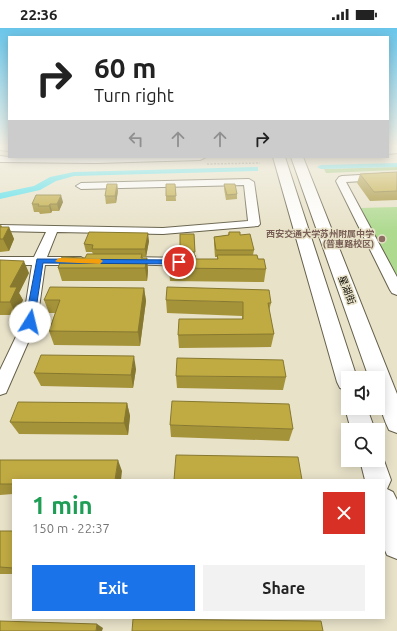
<!DOCTYPE html>
<html lang="en">
<head>
<meta charset="utf-8">
<style>
  body { margin:0; font-family:Ubuntu,"Noto Sans SC",sans-serif; background:#f2f2f2; color:#222; height:100vh; display:flex; flex-direction:column; font-size:15px; white-space:nowrap }
  * { box-sizing:border-box; margin:0 }
  p { font-size:13px; color:#767676 }
  .icon { flex:none; width:22px; height:22px; fill:none; stroke:currentColor; stroke-width:2; stroke-linecap:round; stroke-linejoin:round }
  .map { position:relative; flex:1; overflow:hidden }
  .sheet { position:absolute; left:12px; top:451px; width:373px; height:140px; display:flex; flex-direction:column; background:#fff; border-radius:0px; box-shadow:0 2px 10px #0003 }
  .sheet>* { flex:none }
  .banner { position:absolute; left:8px; top:8px; width:381px; height:122px; border-radius:0px; box-shadow:0 2px 10px #0003; background:#fff; color:#222; overflow:hidden }
  .fabs { position:absolute; left:341px; top:343px; display:grid; gap:8px }
  .fabs a { display:grid; place-items:center; width:44px; height:44px; border-radius:0px; background:#fff; box-shadow:0 2px 10px #0003; font-size:20px }
  .pin { position:absolute; display:grid; place-items:center; width:34px; height:34px; color:#fff; margin:-17px; border:2px solid #fff; border-radius:50%; box-shadow:0 1px 4px #0007 }
  .me { position:absolute; width:44px; margin:-22px; rotate:9deg; stroke-linejoin:round; filter:drop-shadow(0 0 3px #0008) }
  .turn { display:flex; align-items:center; gap:14px; height:84px; padding:0 20px; font-size:18px }
  .turn .icon { width:52px; height:52px; stroke-width:2.5 }
  .turn b { display:block; font-size:28px; line-height:34px }
  .lanes { display:flex; align-items:center; height:38px; padding:0 20px; background:#0003; justify-content:center; gap:20px; direction:ltr }
  .lanes .off { opacity:.35 }
  .round { display:grid; place-items:center; flex:none; width:42px; height:42px; border-radius:0px; background:#f2f2f2 }
  .summary { display:flex; align-items:center; justify-content:space-between; height:68px; padding:0 20px }
  h1 { font-size:24px; font-weight:700; line-height:30px; color:#1e9e55 }
  .cta { display:flex; gap:8px; margin-top:auto; padding:8px 20px }
  .cta a { flex:1; height:46px; border-radius:0px; background:#1a73e8; color:#fff; font-size:16px; font-weight:700; line-height:46px; text-align:center }
  .cta a+a { background:#f2f2f2; color:#222 }
  .status { display:flex; justify-content:space-between; align-items:center; height:28px; padding:0 20px; background:#fff; direction:ltr }
  .status svg { height:11px; fill:currentColor }
  .map>svg:first-child { display:block }
</style>
</head>
<body>
<div class="status"><b>22:36</b><svg viewBox="0 0 49 12"><path d="M0 12V9h3v3zM5 12V6h3v6zM10 12V3h3v9zM15 12V0h3v12zM26 1h20v11H26zM47 4h2v5h-2z"/></svg></div>
<div class="map">
<svg width="397" height="603" viewBox="0 0 397 603">
  <rect width="100%" height="100%" fill="#e8e2c9"/>
  <path fill="#aeda90" d="M 397,179 L 397,252 L 360,180 Z"/>
  <path fill="#91c26e" d="M 397,139 L 397,142 L 326,145 L 324,141 Z"/>
  <g fill="none" stroke-linecap="round" stroke-linejoin="round">
    <path fill="#4be1f0" fill-rule="evenodd" d="M 397,135 L 397,139 L 321,141 L 317,139 L 321,137 Z
      M 255,139 L 258,139 L 258,143 L 74,148 L 56,153 L 40,162 L 0,171 L 0,165 L 34,158 L 50,149 L 74,144 Z"/>
    <g stroke="#65604a" stroke-width="2">
      <path id="minor" d="M 397,145 L 397,151 L 346,154 L 397,249 L 397,267 L 392,265 L 390,262 L 336,153 L 339,149 L 342,148 Z
        M 249,151 L 254,154 L 260,196 L 258,198 L 163,206 L 57,204 L 47,229 L 81,229 L 87,233 L 81,237 L 45,237 L 37,294 L 6,365 L 0,367 L 0,342 L 23,294 L 32,237 L 0,237 L 0,229 L 34,229 L 46,204 L 0,203 L 0,197 L 163,200 L 248,193 L 244,157 L 81,161 L 76,158 L 81,155 Z
        M 127,229 L 189,230 L 195,234 L 189,238 L 123,236 L 121,233 L 123,230 Z"/>
    </g>
    <g stroke="#65604a" stroke-width="2">
      <path id="major" d="M 0,128 L 9,129 L 206,129 L 200,132 L 96,135 L 0,134 Z
        M 273,129 L 285,129 L 357,350 L 348,350 L 348,363 L 340,360 L 337,354 Z
        M 291,129 L 303,129 L 397,366 L 397,405 L 389,402 C 380,383 378,371 378,350 L 369,350 Z
        M 348,373 L 348,380 L 367,380 L 375,402 L 351,402 L 345,380 Z
        M 378,422 L 381,424 L 391,452 L 387,461 L 393,464 L 397,472 L 397,531 L 387,527 L 384,520 L 384,452 L 365,452 L 360,432 L 378,432 Z"/>
    </g>
    <g stroke="#65604a" stroke-width="2">
      <path id="highway" d="M 0,118 L 9,118 L 9,123 L 0,122 Z
        M 388,118 L 397,118 L 397,125 L 388,126 Z"/>
    </g>
    <path stroke="#8d8a78" stroke-width="1.5" stroke-dasharray="2 1.5" stroke-linecap="butt" d="M 207,136 L 260,135"/>
    <use href="#minor" fill="#fff" fill-rule="evenodd"/>
    <use href="#major" fill="#fff" fill-rule="evenodd"/>
    <use href="#highway" fill="#fff" fill-rule="evenodd"/>
  </g>
  <path fill="#a5933a" d="M 397,144 L 397,172 L 370,173 L 357,155 L 360,146 Z
    M 117,156 L 118,163 L 116,175 L 106,176 L 105,168 Z
    M 175,156 L 176,173 L 166,173 L 166,168 Z
    M 224,156 L 237,166 L 237,171 L 226,172 L 224,161 Z
    M 63,174 L 59,183 L 52,183 L 51,185 L 40,186 L 39,184 L 34,184 L 32,176 Z
    M 0,197 L 1,197 L 2,199 L 9,199 L 14,211 L 9,223 L 0,224 Z
    M 229,204 L 240,207 L 254,222 L 253,227 L 258,231 L 266,241 L 264,254 L 170,253 L 169,240 L 180,230 L 180,206 L 194,206 L 195,227 L 196,231 L 217,231 L 217,229 L 215,229 L 214,216 L 214,209 L 228,207 Z
    M 149,213 L 146,229 L 143,229 L 143,230 L 147,230 L 148,243 L 147,253 L 62,253 L 58,240 L 85,230 L 93,226 L 92,224 L 86,224 L 84,216 Z
    M 0,232 L 29,245 L 19,265 L 23,272 L 16,287 L 0,287 Z
    M 144,260 L 146,273 L 140,318 L 54,317 L 49,303 L 55,285 L 49,285 L 44,272 Z
    M 166,272 L 271,275 L 269,283 L 274,306 L 271,319 L 179,320 L 178,307 L 242,291 L 242,288 L 167,285 Z
    M 136,341 L 133,360 L 41,358 L 34,345 Z
    M 176,348 L 286,349 L 283,362 L 177,360 Z
    M 127,375 L 130,388 L 128,407 L 19,406 L 10,394 Z
    M 170,397 L 293,401 L 289,413 L 171,409 Z
    M 0,432 L 122,443 L 13,452 L 13,466 L 0,467 Z
    M 0,503 L 13,503 L 13,546 L 0,546 Z"/>
  <path fill="#86782f" d="M 117,156 L 118,163 L 116,175 L 115,168 Z
    M 61,167 L 63,174 L 59,183 L 57,176 Z
    M 50,176 L 52,183 L 51,185 L 49,178 Z
    M 1,197 L 5,208 L 9,199 L 14,211 L 9,223 L 3,211 L 0,200 Z
    M 148,205 L 149,213 L 146,229 L 145,221 Z
    M 147,230 L 148,243 L 147,253 L 145,240 Z
    M 24,233 L 29,245 L 19,265 L 23,272 L 16,287 L 10,274 L 10,259 Z
    M 144,260 L 146,273 L 140,318 L 138,304 Z
    M 134,328 L 136,341 L 133,360 L 131,347 Z
    M 127,375 L 130,388 L 128,407 L 124,395 Z
    M 118,432 L 122,443 L 121,452 L 115,452 Z
    M 97,596 L 103,600 L 102,603 L 96,603 Z"/>
  <path fill="#c0ab43" stroke="#86782f" d="M 397,144 L 397,163 L 374,164 L 360,146 Z
    M 107,156 L 117,156 L 115,168 L 105,168 Z
    M 166,156 L 175,156 L 176,168 L 166,168 Z
    M 224,156 L 235,156 L 237,166 L 227,167 Z
    M 36,167 L 61,167 L 57,176 L 50,176 L 49,178 L 38,178 L 39,176 L 32,176 Z
    M 0,199 L 9,199 L 3,211 L 0,211 Z
    M 89,204 L 148,205 L 145,221 L 92,221 L 93,217 L 84,216 Z
    M 229,204 L 240,204 L 240,207 L 250,206 L 254,222 L 216,222 L 214,209 L 229,207 Z
    M 180,206 L 194,206 L 195,224 L 180,224 Z
    M 87,226 L 142,226 L 141,230 L 147,230 L 145,240 L 58,240 L 62,229 L 85,230 Z
    M 180,227 L 195,227 L 196,231 L 218,231 L 217,227 L 257,227 L 258,231 L 264,231 L 266,241 L 169,240 L 170,230 L 180,230 Z
    M 0,232 L 24,233 L 10,259 L 17,259 L 10,274 L 0,274 Z
    M 50,259 L 144,260 L 138,304 L 49,303 L 60,272 L 44,272 Z
    M 167,259 L 269,262 L 271,275 L 268,275 L 274,306 L 178,307 L 179,291 L 243,291 L 243,274 L 166,272 Z
    M 41,327 L 134,328 L 131,347 L 34,345 Z
    M 177,330 L 283,332 L 286,349 L 176,348 Z
    M 172,373 L 289,376 L 293,401 L 170,397 Z
    M 18,374 L 127,375 L 124,395 L 10,394 Z
    M 176,427 L 298,429 L 302,452 L 174,452 Z
    M 0,432 L 118,432 L 115,452 L 13,452 L 13,456 L 0,456 Z
    M 0,503 L 13,503 L 13,540 L 0,539 Z
    M 133,591 L 321,593 L 323,603 L 132,603 Z
    M 0,593 L 97,596 L 96,603 L 0,603 Z"/>
  <linearGradient id="sky" x2="0" y2="1"><stop stop-color="#69c6eb"/><stop offset="0.58" stop-color="#f5f2e7"/><stop offset="1" stop-color="#f5f2e7" stop-opacity="0"/></linearGradient>
  <rect width="397" height="203" fill="url(#sky)"/>
  <path fill="#1a73e8" stroke="#114b97" d="M 37,231 L 179,232 L 183,234 L 179,236 L 43,235 L 34,294 L 30,297 L 25,294 Z"/>
  <path fill="#f59e0b" d="M 59,230 L 100,231 L 103,233 L 100,236 L 57,234 L 55,233 Z"/>
  <circle fill="#8d6e63" stroke="#e8e2c9" stroke-width="1.5" cx="382" cy="211" r="4"/>
  <g text-anchor="middle" dominant-baseline="central" stroke-width="3" stroke-linejoin="round" paint-order="stroke">
    <g font-size="9" font-weight="bold" fill="#785e54" stroke="#e8e2c9" text-anchor="end">
      <text x="374" y="206">西安交通大学苏州附属中学<tspan x="374" dy="10">(普惠路校区)</tspan></text>
    </g>
    <g font-size="10" fill="#0e0d05" stroke="#e8e2c9">
      <text transform="translate(347 262) rotate(69)">星湖街</text>
    </g>
  </g>
</svg>
<div class="fabs">
<a><svg class="icon" aria-label="sound" viewBox="0 0 24 24"><path d="M4 9h4l5-4v14l-5-4H4zM17 9q2 3 0 6"/></svg></a>
<a><svg class="icon" aria-label="search" viewBox="0 0 24 24"><circle cx="10" cy="10" r="6"/><path d="M15 15l6 6"/></svg></a>
</div>
<div class="pin" style="left:179px;top:234px;background:#d93025"><svg class="icon" aria-label="arrive" viewBox="0 0 24 24"><path d="M6 21V4h12l-3 4 3 4H6"/></svg></div>
<svg class="me" style="left:30px;top:294px" viewBox="-20 -20 40 40"><circle r="19" fill="#fff"/><path d="M0-13L10 11 0 6-10 11z" fill="#1a73e8"/></svg>
<div class="banner">
<div class="turn"><svg class="icon" aria-label="right" viewBox="0 0 24 24"><path d="M7 20v-9h11M14 6l5 5-5 5"/></svg><div><b>60 m</b>Turn right</div></div>
<div class="lanes"><svg class="icon off" aria-label="left" viewBox="0 0 24 24"><path d="M17 20v-9H6M10 6l-5 5 5 5"/></svg><svg class="icon off" aria-label="ahead" viewBox="0 0 24 24"><path d="M12 20V5M6 11l6-6 6 6"/></svg><svg class="icon off" aria-label="ahead" viewBox="0 0 24 24"><path d="M12 20V5M6 11l6-6 6 6"/></svg><svg class="icon" aria-label="right" viewBox="0 0 24 24"><path d="M7 20v-9h11M14 6l5 5-5 5"/></svg></div>
</div>
<section class="sheet">
<div class="summary"><div><h1>1 min</h1><p>150 m · 22:37</p></div><a class="round" style="background:#d93025;color:#fff"><svg class="icon" aria-label="close" viewBox="0 0 24 24"><path d="M6 6l12 12M18 6L6 18"/></svg></a></div>
<div class="cta"><a>Exit</a><a>Share</a></div>
</section>
</div>
</body>
</html>
